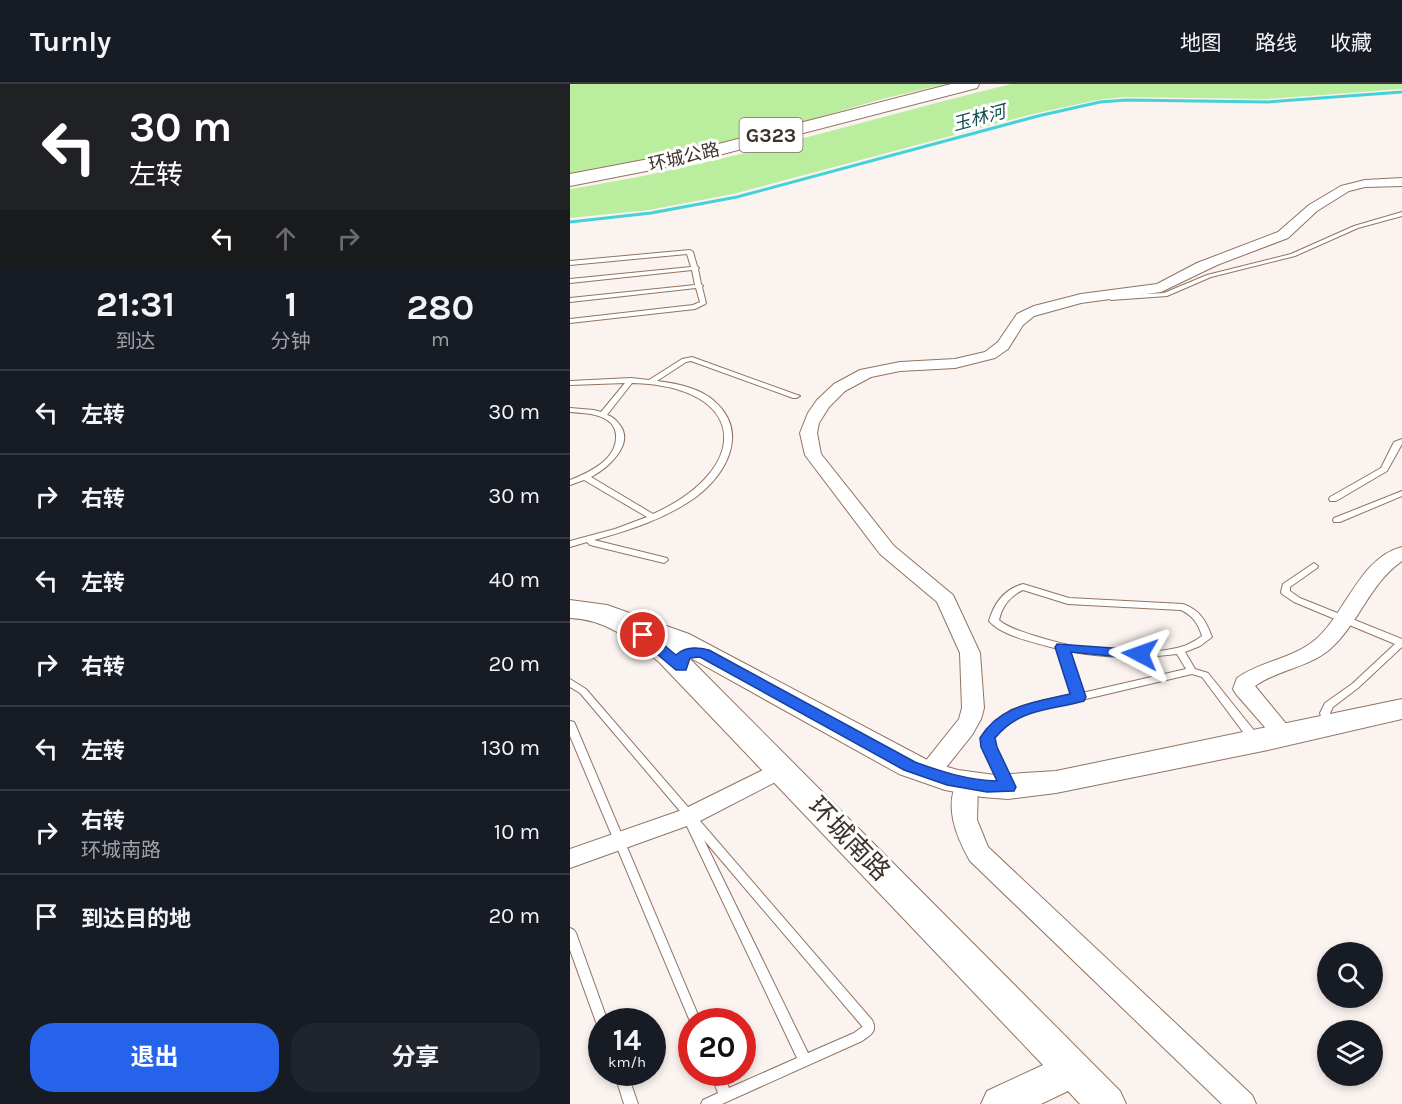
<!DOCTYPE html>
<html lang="zh">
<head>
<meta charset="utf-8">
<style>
  body { margin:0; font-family:Karla,"Noto Sans SC",sans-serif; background:#20242c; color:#f1f3f6; height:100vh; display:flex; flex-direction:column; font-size:22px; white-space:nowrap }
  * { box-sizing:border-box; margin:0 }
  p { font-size:20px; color:#9ea1a6 }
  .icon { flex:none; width:33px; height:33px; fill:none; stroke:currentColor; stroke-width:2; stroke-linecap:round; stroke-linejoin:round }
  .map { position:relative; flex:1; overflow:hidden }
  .side { display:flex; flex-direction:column; background:#171b24; width:570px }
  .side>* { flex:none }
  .hud { background:#202124; color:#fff; overflow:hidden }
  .buttons { position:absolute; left:747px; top:858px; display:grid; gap:12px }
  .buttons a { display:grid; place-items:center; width:66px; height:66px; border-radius:50%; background:#171b24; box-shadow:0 3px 9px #0003; font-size:30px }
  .speed { position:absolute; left:18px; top:924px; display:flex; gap:12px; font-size:30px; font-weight:700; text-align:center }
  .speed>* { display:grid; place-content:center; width:78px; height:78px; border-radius:50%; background:#171b24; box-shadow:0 3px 9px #0003; line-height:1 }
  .speed small { font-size:15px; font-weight:400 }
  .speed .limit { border:9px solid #d22; background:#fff; color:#111 }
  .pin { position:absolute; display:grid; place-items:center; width:51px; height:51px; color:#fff; margin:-26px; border:3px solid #fff; border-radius:50%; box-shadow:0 2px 6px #0007 }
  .me { position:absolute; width:66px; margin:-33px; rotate:274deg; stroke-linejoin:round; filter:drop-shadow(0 0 4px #0008) }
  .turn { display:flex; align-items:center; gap:21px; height:126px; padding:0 30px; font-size:27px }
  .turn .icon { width:78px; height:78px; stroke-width:2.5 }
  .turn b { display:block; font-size:42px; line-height:51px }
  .lanes { display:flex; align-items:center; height:57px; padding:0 30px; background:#0003; justify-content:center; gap:30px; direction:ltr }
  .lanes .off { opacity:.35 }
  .eta { display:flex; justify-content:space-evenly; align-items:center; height:102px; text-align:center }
  .eta b { font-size:36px; font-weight:700; line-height:42px }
  .action { display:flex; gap:12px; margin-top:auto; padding:12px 30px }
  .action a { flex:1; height:69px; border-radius:24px; background:#2563eb; color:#fff; font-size:24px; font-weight:700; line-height:69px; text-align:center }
  .action a+a { background:#20242c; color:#f1f3f6 }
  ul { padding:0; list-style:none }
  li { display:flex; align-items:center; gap:18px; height:84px; padding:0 30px; border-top:2px solid #363941 }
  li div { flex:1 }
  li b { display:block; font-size:22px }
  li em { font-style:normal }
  header { display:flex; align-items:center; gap:36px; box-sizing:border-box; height:84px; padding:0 30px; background:#171b24; border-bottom:2px solid #363941 }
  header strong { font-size:28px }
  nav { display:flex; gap:33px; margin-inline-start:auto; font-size:21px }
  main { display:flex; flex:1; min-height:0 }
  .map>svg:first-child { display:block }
</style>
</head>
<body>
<header>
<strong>Turnly</strong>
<nav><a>地图</a><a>路线</a><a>收藏</a></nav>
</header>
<main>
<section class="side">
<div class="hud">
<div class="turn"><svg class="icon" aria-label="left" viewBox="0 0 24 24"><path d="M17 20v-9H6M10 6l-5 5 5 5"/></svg><div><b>30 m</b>左转</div></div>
<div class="lanes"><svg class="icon" aria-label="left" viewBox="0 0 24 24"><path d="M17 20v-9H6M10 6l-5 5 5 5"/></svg><svg class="icon off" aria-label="ahead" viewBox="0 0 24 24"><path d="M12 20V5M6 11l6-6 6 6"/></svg><svg class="icon off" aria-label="right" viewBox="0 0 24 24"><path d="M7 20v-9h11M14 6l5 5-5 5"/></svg></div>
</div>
<div class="eta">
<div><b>21:31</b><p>到达</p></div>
<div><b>1</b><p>分钟</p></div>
<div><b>280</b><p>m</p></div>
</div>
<ul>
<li><svg class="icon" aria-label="left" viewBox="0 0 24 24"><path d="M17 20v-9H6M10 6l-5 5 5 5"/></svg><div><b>左转</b></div><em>30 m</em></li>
<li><svg class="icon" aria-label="right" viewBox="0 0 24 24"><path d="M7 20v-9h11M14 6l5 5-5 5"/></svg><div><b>右转</b></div><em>30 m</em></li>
<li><svg class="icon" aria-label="left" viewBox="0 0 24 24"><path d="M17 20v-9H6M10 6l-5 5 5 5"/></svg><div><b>左转</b></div><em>40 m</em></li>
<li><svg class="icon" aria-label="right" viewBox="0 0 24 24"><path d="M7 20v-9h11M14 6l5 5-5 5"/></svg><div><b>右转</b></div><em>20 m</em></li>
<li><svg class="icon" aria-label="left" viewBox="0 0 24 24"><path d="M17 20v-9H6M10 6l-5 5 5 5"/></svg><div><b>左转</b></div><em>130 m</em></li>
<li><svg class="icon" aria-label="right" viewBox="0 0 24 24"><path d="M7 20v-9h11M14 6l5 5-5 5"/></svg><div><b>右转</b><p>环城南路</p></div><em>10 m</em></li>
<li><svg class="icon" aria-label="arrive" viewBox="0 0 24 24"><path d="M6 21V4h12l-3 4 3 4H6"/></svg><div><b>到达目的地</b></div><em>20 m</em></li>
</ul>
<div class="action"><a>退出</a><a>分享</a></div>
</section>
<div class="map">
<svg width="832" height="1020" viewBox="0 0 832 1020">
  <rect width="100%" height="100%" fill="#faf3ef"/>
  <path fill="#baed9e" d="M 0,0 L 376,0 L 312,15 L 177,54 L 0,91 Z
    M 441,0 L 832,0 L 832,5 L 696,15 L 555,13 L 527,16 L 463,30 L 163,110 L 79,126 L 0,134 L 0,105 C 149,82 294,36 441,0 Z"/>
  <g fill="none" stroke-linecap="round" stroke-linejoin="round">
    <path stroke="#44d1d8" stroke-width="3" d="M 0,138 L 81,129 L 167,113 L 468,32 L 530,18 L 556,16 L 698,18 L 832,8"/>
    <g stroke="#917461" stroke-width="2">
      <path id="service" d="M 832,128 L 832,132 L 788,144 L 725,172 L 641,193 L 597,212 L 541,216 L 538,214 L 541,212 L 594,209 L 637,191 L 721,170 L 784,142 Z
        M 120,166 L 123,168 L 127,182 L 129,184 L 128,185 L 131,200 L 133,202 L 132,203 L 136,219 L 135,220 L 125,225 L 0,239 L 0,235 L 123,221 L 130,218 L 126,204 L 0,218 L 0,214 L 125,201 L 122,186 L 0,199 L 0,195 L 121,183 L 117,170 L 0,181 L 0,177 Z
        M 122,273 L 230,312 L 226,314 L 223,314 L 121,277 L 116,278 L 87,297 C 105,299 129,304 143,316 C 180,347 157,390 126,413 C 95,435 60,446 24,456 L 97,474 L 98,476 L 94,479 L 20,461 L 17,458 L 0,463 L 0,457 L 45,445 L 77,433 L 14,396 L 0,401 L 0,396 C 18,389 47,376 46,352 C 46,346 43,340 37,336 C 27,329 12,329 0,328 L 0,324 L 24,326 L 31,328 L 55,299 L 0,301 L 0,297 L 61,294 L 79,296 L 112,275 ZM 62,299 C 179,302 183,385 83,430 L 21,393 C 37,385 66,360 49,340 C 45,335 43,333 37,331 Z
        M 832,355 L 832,360 L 817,387 L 766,417 L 760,417 L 759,415 L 760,413 L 811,384 L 824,358 Z
        M 832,407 L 832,412 L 770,438 L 764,438 L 763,436 L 764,434 Z
        M 744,479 L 748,482 L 747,484 L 720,503 L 720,507 L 730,514 L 832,555 L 832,563 L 788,604 L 763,623 L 760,629 L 763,641 L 762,643 L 754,643 L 750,629 L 755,619 L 782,600 L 825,560 L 724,518 L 712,510 L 711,508 L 713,500 Z
        M 453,500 L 499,514 L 613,520 C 630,526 636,537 642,553 L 630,562 L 615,568 L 625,585 L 638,589 L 690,654 L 691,657 L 690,660 L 682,660 L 632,593 L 622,590 L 448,631 L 434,640 L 422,655 L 424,663 L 442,700 L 441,703 L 433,703 L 414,663 L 412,654 L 413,651 L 426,636 L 441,626 L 503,611 L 488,565 C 468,559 433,553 419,537 C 424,519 435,505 453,500 ZM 453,506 L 498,520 L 611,526 C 623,532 628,539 632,552 C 625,557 616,562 607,564 C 560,574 508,566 462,551 C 451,547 438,544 429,536 C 432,522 440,512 453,506 ZM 498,567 C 534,574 570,575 607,570 L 616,585 L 512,609 Z
        M 0,595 L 16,605 L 302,936 C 308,947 301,951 292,957 L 152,1020 L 131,1020 L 133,1016 L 148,1009 L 140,988 L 153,988 L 159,1004 L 227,974 L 114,736 L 115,733 L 10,609 L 0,603 ZM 134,756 L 292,942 L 292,943 L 284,949 L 238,969 Z
        M 0,637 L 4,638 L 5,640 L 131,938 L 122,938 L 122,942 L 0,652 Z
        M 0,844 L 4,846 L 6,849 L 38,938 L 32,938 L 32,943 L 28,942 L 26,938 L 0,866 Z
        M 44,988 L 57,988 L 68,1020 L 54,1020 Z"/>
    </g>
    <g stroke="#917461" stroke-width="2">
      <path id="minor" d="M 832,94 L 832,102 L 795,103 L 779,107 L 747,127 L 718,154 L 647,181 L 591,208 L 511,219 L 464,232 L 453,241 L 438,265 L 425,274 L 385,284 L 330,287 L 301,293 L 275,307 L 259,323 L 249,339 L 247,349 L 251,370 L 324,462 L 383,511 L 410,569 L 414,624 L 411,635 L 402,651 L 366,696 L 358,698 L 350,696 L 347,690 L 350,684 L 389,635 L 392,624 L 390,569 L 367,518 L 310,470 L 235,371 L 230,349 L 238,329 L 247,316 L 264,300 L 290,286 L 330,278 L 385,275 L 415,268 L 428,258 L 447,230 L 464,222 L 511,210 L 587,200 L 627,179 L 708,148 L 739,121 L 771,102 L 795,96 Z
        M 832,463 L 832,477 C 799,500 789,540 759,566 C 737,584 707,586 685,602 L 727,653 L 724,658 L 716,661 L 708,658 L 666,610 L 663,605 L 667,594 C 691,577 722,575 745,556 C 776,530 789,474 832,463 Z
        M 211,677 L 219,679 L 222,685 L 219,691 L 128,738 L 0,784 L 0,765 L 112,726 Z
        M 397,692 L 405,694 L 408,700 L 407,736 L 418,763 L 682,1011 L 686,1020 L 652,1020 L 400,777 C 386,752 373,721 389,694 Z"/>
    </g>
    <g stroke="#917461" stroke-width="2">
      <path id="secondary" d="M 0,516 L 37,521 L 119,550 L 363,679 L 388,686 L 425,691 L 486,687 L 832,615 L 832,635 L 698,666 L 486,709 L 438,715 L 412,713 L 375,706 L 329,690 L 117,572 L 550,1007 L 556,1020 L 510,1020 L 498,1007 L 471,1020 L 411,1020 L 417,1007 L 473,981 L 89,578 C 62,556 35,535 0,534 Z"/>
    </g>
    <g stroke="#917461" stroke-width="2">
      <path id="trunk" d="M 381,0 L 409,0 L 407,4 L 122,78 L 0,102 L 0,90 L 121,67 Z"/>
    </g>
    <use href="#service" fill="#fff" fill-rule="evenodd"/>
    <use href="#minor" fill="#fff" fill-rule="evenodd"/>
    <use href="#secondary" fill="#fff" fill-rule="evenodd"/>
    <use href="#trunk" fill="#fff" fill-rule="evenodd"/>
  </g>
  <path fill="#2563eb" stroke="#184099" stroke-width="1.5" d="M 73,547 L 78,548 L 106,571 C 115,562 128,563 139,566 L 345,678 C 372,688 398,696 427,697 L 411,663 L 410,654 C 430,621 465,618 500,610 L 485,563 L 487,560 L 570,566 L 577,570 L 570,575 L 501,568 L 516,613 L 514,617 C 478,627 450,624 425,654 L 427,663 L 446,703 L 444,707 L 417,708 L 377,701 L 334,686 L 130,573 L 120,574 L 116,586 L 106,586 L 68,554 L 66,551 L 68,548 Z"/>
  <g text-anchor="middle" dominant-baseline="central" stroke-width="6" stroke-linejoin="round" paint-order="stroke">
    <g font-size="18" font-style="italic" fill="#114e51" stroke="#fff">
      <text transform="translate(409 34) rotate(-15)">玉林河</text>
    </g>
    <g font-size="18" fill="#3e322a" stroke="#fff">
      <text transform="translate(114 73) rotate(-13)">环城公路</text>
    </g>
    <rect fill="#fff" stroke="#78706a" stroke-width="1.5" x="169.5" y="34" width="63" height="34" rx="4.5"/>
    <g font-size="20" font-weight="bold" fill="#3e322a">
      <text x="201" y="51">G323</text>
    </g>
    <g font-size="26" fill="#3e322a" stroke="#fff">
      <text transform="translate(279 755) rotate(46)">环城南路</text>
    </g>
  </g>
</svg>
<div class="buttons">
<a><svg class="icon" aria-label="search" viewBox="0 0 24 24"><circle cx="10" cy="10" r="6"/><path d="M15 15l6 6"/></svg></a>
<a><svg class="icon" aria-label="layers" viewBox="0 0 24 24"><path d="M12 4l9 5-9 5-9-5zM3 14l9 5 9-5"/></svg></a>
</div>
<div class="speed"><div>14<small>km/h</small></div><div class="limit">20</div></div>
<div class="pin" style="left:73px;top:551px;background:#d93025"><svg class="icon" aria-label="arrive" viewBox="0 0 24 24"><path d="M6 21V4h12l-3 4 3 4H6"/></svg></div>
<svg class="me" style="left:570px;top:570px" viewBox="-20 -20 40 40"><path d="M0-17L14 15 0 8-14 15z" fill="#2563eb" stroke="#fff" stroke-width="4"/></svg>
</div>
</main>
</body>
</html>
